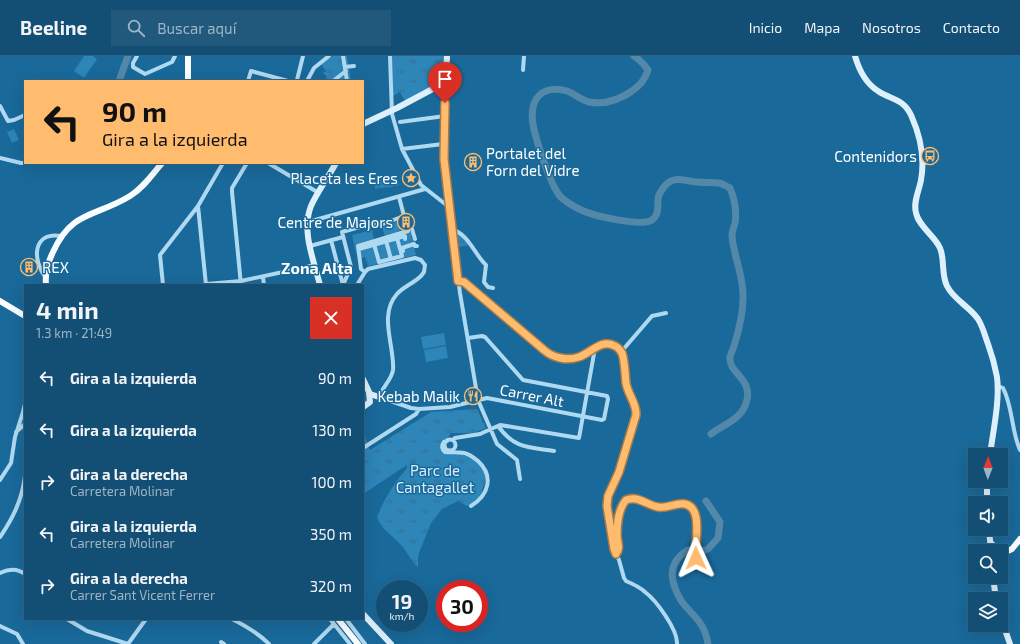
<!DOCTYPE html>
<html lang="es">
<head>
<meta charset="utf-8">
<style>
  body { margin:0; font-family:"Exo 2",sans-serif; background:#20597c; color:#f1f3f6; height:100vh; display:flex; flex-direction:column; font-size:15px; white-space:nowrap }
  * { box-sizing:border-box; margin:0 }
  p { font-size:13px; color:#9db5c5 }
  .icon { flex:none; width:22px; height:22px; fill:none; stroke:currentColor; stroke-width:2; stroke-linecap:round; stroke-linejoin:round }
  .map { position:relative; flex:1; overflow:hidden }
  .drawer { position:absolute; left:24px; top:228px; width:340px; height:336px; display:flex; flex-direction:column; background:#134f74; border-radius:0px; box-shadow:0 4px 16px #0002,0 0 0 1px #326686 }
  .drawer>* { flex:none }
  .hud { position:absolute; left:24px; top:24px; width:340px; height:84px; border-radius:0px; box-shadow:0 4px 16px #0002,0 0 0 1px #326686; background:#ffbc6f; color:#111; overflow:hidden }
  .needle { width:26px; rotate:1deg }
  .buttons { position:absolute; left:968px; top:392px; display:grid; gap:8px }
  .buttons a { display:grid; place-items:center; width:40px; height:40px; border-radius:0px; background:#134f74; box-shadow:0 4px 16px #0002,0 0 0 1px #326686; font-size:20px }
  .speed { position:absolute; left:376px; top:524px; display:flex; gap:8px; font-size:20px; font-weight:700; text-align:center }
  .speed>* { display:grid; place-content:center; width:52px; height:52px; border-radius:50%; background:#134f74; box-shadow:0 4px 16px #0002,0 0 0 1px #326686; line-height:1 }
  .speed small { font-size:10px; font-weight:400 }
  .speed .limit { border:6px solid #d22; background:#fff; color:#111 }
  .pin { position:absolute; display:grid; place-items:center; width:34px; height:34px; color:#fff; margin:-41px -17px; border-radius:50% 50% 50% 0; rotate:-45deg; box-shadow:0 0 4px #0007 }
  .pin .icon { rotate:45deg }
  .me { position:absolute; width:44px; margin:-22px; rotate:359deg; stroke-linejoin:round; filter:drop-shadow(0 0 3px #0008) }
  .turn { display:flex; align-items:center; gap:14px; height:84px; padding:0 12px; font-size:18px }
  .turn .icon { width:52px; height:52px; stroke-width:2.5 }
  .turn b { display:block; font-size:28px; line-height:34px }
  .round { display:grid; place-items:center; flex:none; width:42px; height:42px; border-radius:0px; background:#20597c }
  .overview { display:flex; align-items:center; justify-content:space-between; height:68px; padding:0 12px }
  h1 { font-size:24px; font-weight:700; line-height:30px }
  ul { padding:0; list-style:none }
  li { display:flex; align-items:center; gap:12px; height:52px; padding:0 12px }
  li div { flex:1 }
  li b { display:block; font-size:15px }
  li em { font-style:normal }
  header { display:flex; align-items:center; gap:24px; box-sizing:border-box; height:56px; padding:0 20px; background:#134f74; border-bottom:1px solid #326686 }
  header strong { font-size:19px }
  nav { display:flex; gap:22px; margin-inline-start:auto; font-size:14px }
  .search { width:280px; height:36px; background:#20597c; display:flex; align-items:center; gap:10px; box-sizing:border-box; padding:0 14px; border-radius:0px; color:#9db5c5; font-size:15px }
  .map>svg:first-child { display:block }
</style>
</head>
<body>
<header>
<strong>Beeline</strong>
<div class="search"><svg class="icon" aria-label="search" viewBox="0 0 24 24"><circle cx="10" cy="10" r="6"/><path d="M15 15l6 6"/></svg>Buscar aquí</div>
<nav><a>Inicio</a><a>Mapa</a><a>Nosotros</a><a>Contacto</a></nav>
</header>
<div class="map">
<svg width="1020" height="588" viewBox="0 0 1020 588">
  <defs>
    <pattern id="park-tufts" width="24" height="20" patternUnits="userSpaceOnUse"><rect width="24" height="20" fill="#2d85b8"/><path d="M3 7l-1-3M5 7V3M7 7l1-3M15 17l-1-3M17 17v-4M19 17l1-3" fill="none" stroke="#396e8d"/></pattern>
    <pattern id="garden-furrows" width="10" height="10" patternUnits="userSpaceOnUse"><rect width="10" height="10" fill="#2d85b8"/><path d="M-1 1l2-2M0 10L10 0M9 11l2-2" fill="none" stroke="#396e8d"/></pattern>
  </defs>
  <rect width="100%" height="100%" fill="#19699a"/>
  <path fill="url(#park-tufts)" d="M 333,0 L 347,0 L 351,25 L 337,25 L 336,22 L 328,25 L 326,22 L 327,21 L 323,17 L 326,15 L 321,8 Z
    M 392,0 L 445,0 L 444,17 L 438,27 L 405,45 L 400,36 L 393,40 Z
    M 401,165 L 404,175 L 385,180 L 382,171 Z
    M 410,176 L 416,199 L 368,210 L 365,201 L 361,202 L 361,215 L 360,214 L 359,211 L 360,210 L 354,189 L 360,187 L 362,190 Z
    M 459,178 L 470,189 L 457,191 L 456,179 Z
    M 477,353 L 486,372 L 474,377 L 451,377 L 443,388 L 443,392 L 447,395 L 469,399 L 484,413 L 486,423 L 480,441 L 471,450 L 467,450 L 458,445 L 442,453 L 431,467 L 419,497 L 418,501 L 418,511 C 412,506 408,498 403,491 C 394,480 382,475 377,461 C 384,443 395,426 407,412 L 407,409 L 363,438 L 363,375 L 370,394 L 431,356 Z"/>
  <path fill="url(#garden-furrows)" d="M 396,119 L 399,129 L 387,132 L 387,131 L 375,133 L 375,125 Z"/>
  <path fill="#2d85b8" d="M 84,0 L 93,0 L 97,3 L 84,22 L 74,15 Z
    M 14,73 L 19,84 L 12,87 L 7,76 Z
    M 372,174 L 374,183 L 354,189 L 352,179 Z
    M 444,277 L 446,289 L 423,293 L 421,281 Z
    M 446,290 L 448,302 L 426,306 L 424,294 Z"/>
  <g fill="none" stroke-linecap="round" stroke-linejoin="round">
    <path stroke="#5388a9" stroke-width="7" d="M 634,0 C 640,4 644,8 648,14 C 645,24 640,29 632,35 C 619,44 605,49 589,46 C 581,44 575,38 567,35 C 557,32 544,32 537,42 C 527,56 535,79 540,94 C 545,109 550,126 559,139 C 563,144 575,151 581,154 C 594,160 641,171 652,164 C 661,157 656,147 659,139 C 662,133 665,128 671,125 C 679,121 689,126 698,126 C 705,127 712,126 719,127 C 723,128 726,130 730,132 C 735,144 737,154 735,167 C 734,171 732,175 732,179 C 733,200 744,219 743,242 C 743,258 739,274 734,290 C 733,293 731,297 730,301 C 728,317 752,322 747,344 C 743,363 724,368 711,378
      M 119,25 L 128,0
      M 706,445 L 720,466 L 718,482 L 708,493 L 699,496 L 688,494 C 666,507 670,527 682,546 C 688,554 697,561 702,570 C 705,575 707,582 708,588"/>
    <path stroke="#3c80a9" stroke-width="4" stroke-dasharray="4 2" stroke-linecap="butt" d="M 411,176 L 414,188"/>
    <path stroke="#afd9f1" stroke-width="4" d="M 137,0 L 133,7 L 133,11 L 145,18 L 172,6 L 175,0
      M 343,0 L 347,25
      M 390,0 L 392,58 L 402,93 L 421,129 L 449,151
      M 345,11 L 354,10
      M 523,14 L 524,0
      M 297,24 L 303,0
      M 248,25 L 251,15 L 288,25
      M 307,25 L 314,12 L 329,0
      M 333,25 L 346,15
      M 444,27 L 445,34 L 443,103 L 460,237 L 478,344 L 497,388 L 517,404 L 520,423
      M 0,50 L 8,65 L 14,64 L 25,59
      M 400,66 L 445,60
      M 402,93 L 443,88
      M 922,99 L 929,103 L 929,106 L 923,107
      M 0,102 L 21,107 L 43,107
      M 268,107 L 319,137
      M 198,150 L 206,229
      M 308,166 L 425,133
      M 412,173 L 415,183
      M 451,173 C 469,178 474,198 486,209 L 484,226 L 488,231 L 493,232
      M 331,184 L 343,229
      M 386,185 L 391,203
      M 374,188 L 379,206 L 402,200 L 397,182
      M 310,190 L 343,181
      M 359,193 L 405,180 L 405,183
      M 403,195 L 402,192 L 414,188 L 415,190 L 417,190
      M 365,216 L 361,213 L 358,190 L 408,175 L 399,141
      M 263,221 L 264,229
      M 46,222 C 32,204 32,175 62,180
      M 458,225 L 464,226 L 544,295 C 553,302 567,305 579,301 C 591,297 602,282 615,290 C 618,291 620,294 622,297 C 625,306 625,318 626,327 C 628,339 637,348 636,359 L 619,416 L 608,440 L 607,450 L 614,493 L 619,504 L 624,522 L 626,525 C 633,528 640,531 645,536 C 656,544 678,574 677,588
      M 163,229 L 160,199 L 198,150 L 223,107
      M 195,229 L 241,225 L 315,209
      M 241,229 L 232,136 L 232,132 L 247,107
      M 343,229 L 351,211 L 342,176 L 370,168 L 383,168 L 404,160
      M 357,229 L 365,216 L 368,213 L 415,202 L 421,204 L 425,209 L 424,216 L 421,220 C 414,227 403,231 397,238 C 378,259 395,291 393,314 C 392,323 382,332 379,341
      M 621,296 L 652,260 L 666,257
      M 998,330 L 1003,332 C 1013,351 1011,374 1020,394
      M 379,341 L 411,352 L 419,353 L 450,351 L 487,342 L 602,364 L 604,363 L 608,343 L 607,340 L 523,324 L 485,281 L 482,280 L 468,282
      M 25,348 L 23,356 L 25,362
      M 498,370 C 515,393 528,391 554,395
      M 16,376 L 25,368
      M444.5 389a5.5 5.5 0 1 1 11 0a5.5 5.5 0 1 1-11 0Z
      M 453,384 L 455,382 L 480,378 L 500,369 L 579,382 L 595,292
      M 447,385 L 444,386 C 441,390 442,394 445,396 C 452,397 461,395 467,398 C 471,399 475,403 478,405 C 494,420 489,439 471,450
      M 363,392 L 416,358 L 419,353
      M 0,424 L 11,407 L 15,381 L 23,356
      M 0,481 C 13,462 22,444 25,420
      M 616,498 C 621,492 617,486 617,479 C 617,468 618,452 626,444 C 638,439 646,449 658,451 C 668,454 677,446 685,448 C 704,452 694,488 696,502
      M 0,517 C 8,513 17,512 25,518
      M 67,563 L 87,575 L 128,588
      M 232,563 C 246,570 258,577 269,588
      M 330,563 L 350,588
      M 346,563 L 365,588
      M 0,570 L 17,578 L 23,588
      M 221,586 L 224,588
      M 128,588 L 146,563
      M 314,588 L 334,568"/>
    <path stroke="#def0fc" stroke-width="6" d="M 855,0 C 859,14 865,27 878,35 C 891,44 903,42 911,59 C 920,79 925,102 921,124 C 919,135 913,146 916,157 C 919,171 934,179 940,192 C 945,204 941,218 947,230 C 954,244 969,250 978,263 C 983,271 985,280 988,288 C 992,299 995,310 997,321 C 1000,345 993,375 990,399
      M 363,68 L 397,52 L 442,28 L 446,22 L 447,0
      M 320,229 C 314,205 301,175 311,150 C 317,136 329,120 336,107
      M 363,323 L 370,338 L 379,341
      M 363,351 L 370,346 L 369,337
      M 987,425 L 987,447
      M 989,473 L 991,495
      M 991,487 L 999,495
      M 993,521 L 996,543
      M 363,558 L 391,588
      M 1001,562 L 1010,588"/>
    <path stroke="#f9fdff" stroke-width="6" d="M 188,25 L 188,0
      M 46,229 C 45,218 48,206 53,196 C 72,154 96,161 130,140 C 143,132 152,119 162,107
      M 0,245 L 25,260
      M 1001,498 L 1012,493 L 1020,483
      M 338,563 L 358,588"/>
  </g>
  <g fill="none" stroke-linecap="round" stroke-linejoin="round">
    <g stroke="#a67a48" stroke-width="10">
      <path id="route" d="M 445,47 L 444,103 L 458,225 L 464,226 L 544,294 C 553,302 567,305 579,301 C 591,297 602,282 615,290 C 618,291 620,294 622,297 C 625,306 625,318 626,327 C 628,339 637,348 636,359 L 619,416 L 608,440 L 607,450 L 614,493 L 616,498 C 621,492 617,486 617,479 C 617,468 619,452 626,444 C 638,439 646,449 658,451 C 668,453 676,446 685,448 C 704,452 694,488 696,502"/>
    </g>
    <use href="#route" stroke="#ffbc6f" stroke-width="7"/>
  </g>
  <defs>
    <g id="bus-ring" transform="scale(0.9)"><circle r="9.5" fill="#19699a" stroke="#ffbc6f" stroke-width="1.5"/><path d="M-5-6H5V4H4V6H2V4H-2V6H-4V4H-5ZM-3.5-4V0h7V-4ZM-3.5 1.2v1.5H-2V1.2ZM2 1.2v1.5H3.5V1.2Z" fill="#ffbc6f"/></g>
    <g id="building-ring" transform="scale(0.9)"><circle r="9.5" fill="#19699a" stroke="#ffbc6f" stroke-width="1.5"/><path d="M-4-6H4V6H1V3H-1V6H-4ZM-2.5-4.3h1.7v1.8h-1.7ZM.8-4.3h1.7v1.8H.8ZM-2.5-1h1.7V.8h-1.7ZM.8-1h1.7V.8H.8Z" fill="#ffbc6f"/></g>
    <g id="sight-ring" transform="scale(0.9)"><circle r="9.5" fill="#19699a" stroke="#ffbc6f" stroke-width="1.5"/><path d="M0-6L1.8-2.2L6-1.7L2.9 1.2L3.7 5.4L0 3.3L-3.7 5.4L-2.9 1.2L-6-1.7L-1.8-2.2Z" fill="#ffbc6f"/></g>
    <g id="restaurant-ring" transform="scale(0.9)"><circle r="9.5" fill="#19699a" stroke="#ffbc6f" stroke-width="1.5"/><path d="M-5-6h1v4h1v-4h1v4h1v-4h1v5L-1.5 .5V6h-2V.5L-5-1ZM5-6V6H3V1.5H1.5Q1.5-4 5-6Z" fill="#ffbc6f"/></g>
  </defs>
  <g fill-rule="evenodd">
    <use href="#bus-ring" x="930" y="100"/>
    <use href="#building-ring" x="473" y="106"/>
    <use href="#sight-ring" x="411" y="122"/>
    <use href="#building-ring" x="406" y="166"/>
    <use href="#building-ring" x="29" y="211"/>
    <use href="#restaurant-ring" x="473" y="340"/>
  </g>
  <g text-anchor="middle" dominant-baseline="central" stroke-width="3" stroke-linejoin="round" paint-order="stroke">
    <g font-size="15" fill="#fff" stroke="#19699a" text-anchor="end">
      <text x="486" y="97" text-anchor="start">Portalet del<tspan x="486" dy="17">Forn del Vidre</tspan></text>
      <text x="917" y="100">Contenidors</text>
      <text x="398" y="122">Placeta les Eres</text>
      <text x="393" y="166">Centre de Majors</text>
      <text x="42" y="211" text-anchor="start">REX</text>
      <text x="460" y="340">Kebab Malik</text>
    </g>
    <g font-size="15" fill="#fff" stroke="#19699a">
      <text transform="translate(532 339) rotate(11)">Carrer Alt</text>
    </g>
    <g font-size="15" fill="#d7eefc" stroke="#19699a">
      <text x="435" y="414">Parc de<tspan x="435" dy="17">Cantagallet</tspan></text>
    </g>
    <g font-size="16" font-weight="bold" fill="#fff" stroke="#19699a">
      <text x="317" y="211">Zona Alta</text>
    </g>
  </g>
</svg>
<div class="buttons">
<a><svg class="needle" viewBox="-14 -14 28 28"><path d="M0-13l5 13h-10z" fill="#e53935"/><path d="M0 13l5-13h-10z" fill="#9db5c5"/></svg></a>
<a><svg class="icon" aria-label="sound" viewBox="0 0 24 24"><path d="M4 9h4l5-4v14l-5-4H4zM17 9q2 3 0 6"/></svg></a>
<a><svg class="icon" aria-label="search" viewBox="0 0 24 24"><circle cx="10" cy="10" r="6"/><path d="M15 15l6 6"/></svg></a>
<a><svg class="icon" aria-label="layers" viewBox="0 0 24 24"><path d="M12 4l9 5-9 5-9-5zM3 14l9 5 9-5"/></svg></a>
</div>
<div class="speed"><div>19<small>km/h</small></div><div class="limit">30</div></div>
<div class="pin" style="left:445px;top:47px;background:#d93025"><svg class="icon" aria-label="arrive" viewBox="0 0 24 24"><path d="M6 21V4h12l-3 4 3 4H6"/></svg></div>
<svg class="me" style="left:696px;top:502px" viewBox="-20 -20 40 40"><path d="M0-17L14 15 0 8-14 15z" fill="#ffbc6f" stroke="#fff" stroke-width="4"/></svg>
<div class="hud">
<div class="turn"><svg class="icon" aria-label="left" viewBox="0 0 24 24"><path d="M17 20v-9H6M10 6l-5 5 5 5"/></svg><div><b>90 m</b>Gira a la izquierda</div></div>
</div>
<section class="drawer">
<div class="overview"><div><h1>4 min</h1><p>1.3 km · 21:49</p></div><a class="round" style="background:#d93025;color:#fff"><svg class="icon" aria-label="close" viewBox="0 0 24 24"><path d="M6 6l12 12M18 6L6 18"/></svg></a></div>
<ul>
<li><svg class="icon" aria-label="left" viewBox="0 0 24 24"><path d="M17 20v-9H6M10 6l-5 5 5 5"/></svg><div><b>Gira a la izquierda</b></div><em>90 m</em></li>
<li><svg class="icon" aria-label="left" viewBox="0 0 24 24"><path d="M17 20v-9H6M10 6l-5 5 5 5"/></svg><div><b>Gira a la izquierda</b></div><em>130 m</em></li>
<li><svg class="icon" aria-label="right" viewBox="0 0 24 24"><path d="M7 20v-9h11M14 6l5 5-5 5"/></svg><div><b>Gira a la derecha</b><p>Carretera Molinar</p></div><em>100 m</em></li>
<li><svg class="icon" aria-label="left" viewBox="0 0 24 24"><path d="M17 20v-9H6M10 6l-5 5 5 5"/></svg><div><b>Gira a la izquierda</b><p>Carretera Molinar</p></div><em>350 m</em></li>
<li><svg class="icon" aria-label="right" viewBox="0 0 24 24"><path d="M7 20v-9h11M14 6l5 5-5 5"/></svg><div><b>Gira a la derecha</b><p>Carrer Sant Vicent Ferrer</p></div><em>320 m</em></li>
</ul>
</section>
</div>
</body>
</html>
